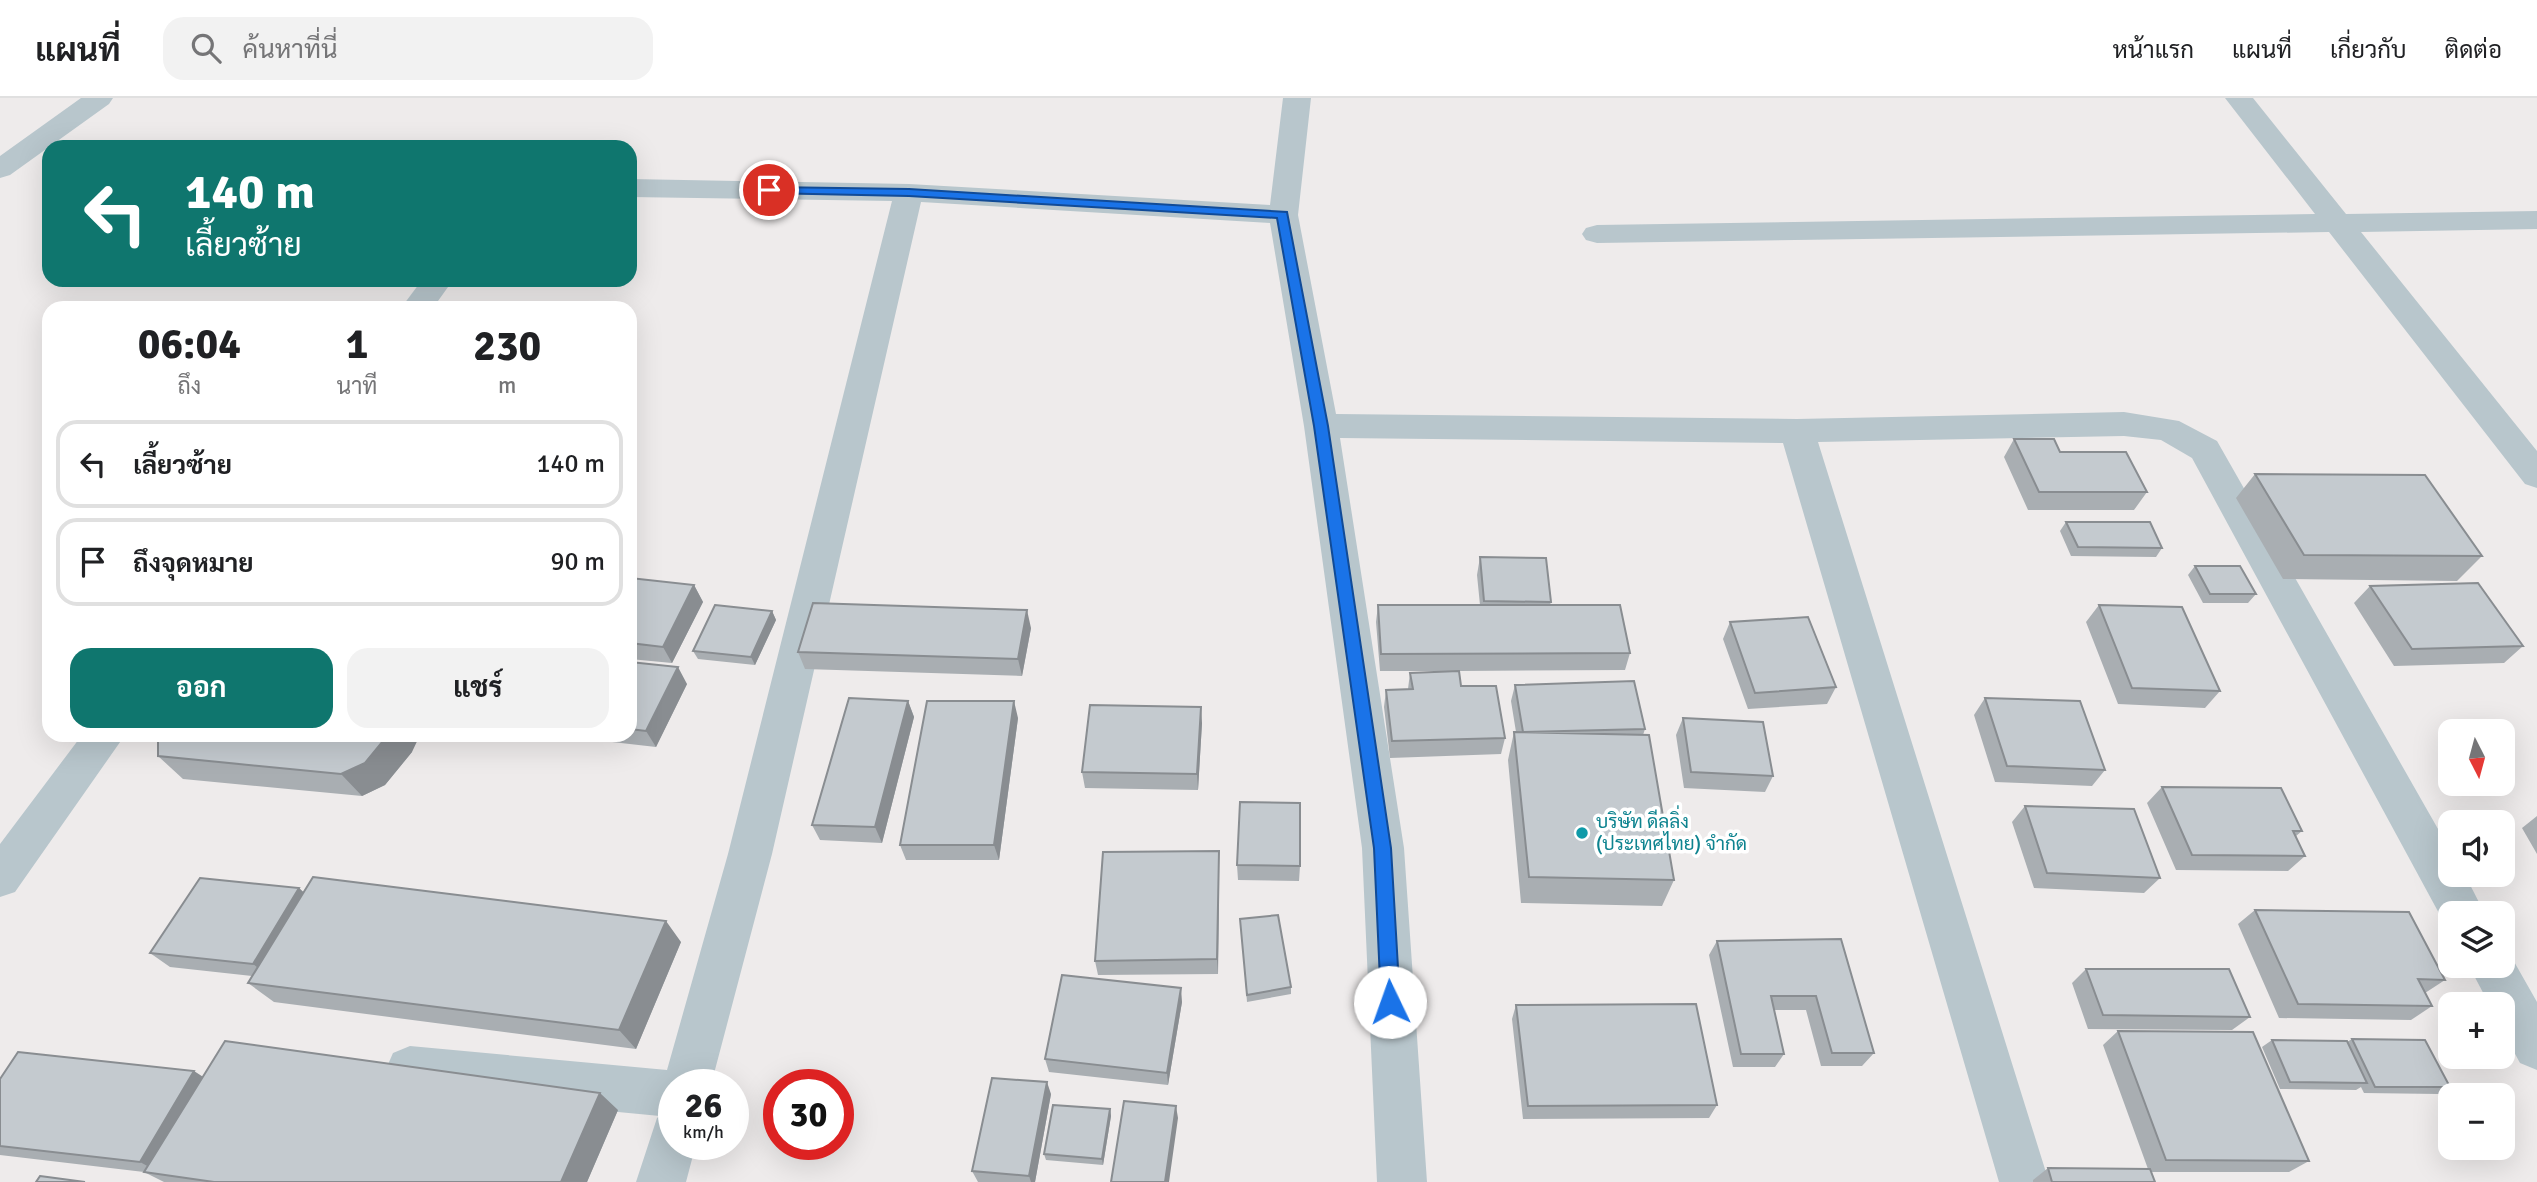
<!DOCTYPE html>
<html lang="th">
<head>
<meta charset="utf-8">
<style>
  body { margin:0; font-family:Signika,Sarabun,sans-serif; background:#f2f2f2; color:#202124; height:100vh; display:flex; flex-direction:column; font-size:26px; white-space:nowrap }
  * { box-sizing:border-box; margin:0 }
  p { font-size:23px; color:#757577 }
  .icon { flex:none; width:38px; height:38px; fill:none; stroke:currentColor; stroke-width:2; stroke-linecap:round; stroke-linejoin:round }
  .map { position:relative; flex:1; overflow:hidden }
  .side { position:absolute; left:42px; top:203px; width:595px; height:441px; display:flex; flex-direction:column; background:#fff; border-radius:21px; box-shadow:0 7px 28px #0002 }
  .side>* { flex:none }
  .guide { position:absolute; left:42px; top:42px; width:595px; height:147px; border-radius:21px; box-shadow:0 7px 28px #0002; background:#0f766e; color:#fff; overflow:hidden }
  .needle { width:46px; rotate:174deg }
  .fabs { position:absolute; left:2438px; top:621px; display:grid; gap:14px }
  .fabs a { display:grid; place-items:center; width:77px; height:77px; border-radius:14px; background:#fff; box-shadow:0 7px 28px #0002; font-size:35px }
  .speed { position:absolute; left:658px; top:971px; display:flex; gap:14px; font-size:35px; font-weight:700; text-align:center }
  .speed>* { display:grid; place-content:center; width:91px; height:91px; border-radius:50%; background:#fff; box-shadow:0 7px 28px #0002; line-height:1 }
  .speed small { font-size:18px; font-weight:400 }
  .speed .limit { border:10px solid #d22; background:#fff; color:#111 }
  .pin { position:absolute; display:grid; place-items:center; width:60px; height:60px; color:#fff; margin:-30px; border:4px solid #fff; border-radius:50%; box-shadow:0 2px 7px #0007 }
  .me { position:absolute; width:77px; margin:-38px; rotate:357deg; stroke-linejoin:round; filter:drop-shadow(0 0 5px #0008) }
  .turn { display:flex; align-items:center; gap:24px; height:147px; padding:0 28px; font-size:32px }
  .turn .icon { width:91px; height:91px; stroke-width:2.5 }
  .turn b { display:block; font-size:49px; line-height:60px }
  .eta { display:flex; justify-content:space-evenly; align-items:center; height:119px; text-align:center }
  .eta b { font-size:42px; font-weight:700; line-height:49px }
  .button { display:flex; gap:14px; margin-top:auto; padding:14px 28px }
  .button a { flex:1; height:80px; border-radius:21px; background:#0f766e; color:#fff; font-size:28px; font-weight:700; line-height:80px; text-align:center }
  .button a+a { background:#f2f2f2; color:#202124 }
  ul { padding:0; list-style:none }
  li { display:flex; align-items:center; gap:21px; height:88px; margin:0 14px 10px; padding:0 14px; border:4px solid #e0e0e0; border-radius:21px }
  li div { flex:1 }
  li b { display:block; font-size:26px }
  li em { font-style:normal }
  header { display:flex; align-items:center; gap:42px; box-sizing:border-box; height:98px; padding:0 35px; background:#fff; border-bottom:2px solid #e0e0e0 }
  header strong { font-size:33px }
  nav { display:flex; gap:38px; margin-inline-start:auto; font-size:24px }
  .search { width:490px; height:63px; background:#f2f2f2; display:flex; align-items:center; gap:18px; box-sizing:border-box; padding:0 24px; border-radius:21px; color:#757577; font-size:26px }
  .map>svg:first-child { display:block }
</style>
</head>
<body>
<header>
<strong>แผนที่</strong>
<div class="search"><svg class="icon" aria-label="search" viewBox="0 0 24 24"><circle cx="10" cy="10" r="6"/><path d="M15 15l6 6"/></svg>ค้นหาที่นี่</div>
<nav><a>หน้าแรก</a><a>แผนที่</a><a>เกี่ยวกับ</a><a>ติดต่อ</a></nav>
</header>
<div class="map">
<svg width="2537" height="1084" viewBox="0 0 2537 1084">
  <rect width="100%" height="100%" fill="#eeebeb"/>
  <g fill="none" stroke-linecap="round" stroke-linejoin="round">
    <path fill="#b8c6cc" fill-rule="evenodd" d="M 81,0 L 113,0 L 109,6 L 10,77 L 0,80 L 0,58 Z
      M 1283,0 L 1311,0 L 1298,117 L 1336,316 L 1797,321 L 2124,314 L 2179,323 L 2217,343 L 2450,752 L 2450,777 L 2465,777 L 2485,816 L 2450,816 L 2450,831 L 2447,830 L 2192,360 L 2161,342 L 2124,338 L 1818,344 L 2049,1084 L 1999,1084 L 1783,345 L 1340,340 L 1404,750 L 1427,1084 L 1377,1084 L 1362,750 L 1304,328 L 1270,125 L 921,104 L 772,756 L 711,987 L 674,987 L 674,1046 L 696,1046 L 686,1084 L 636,1084 L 657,1020 L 660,1018 L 410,994 L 393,987 L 386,971 L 393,955 L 410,948 L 667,972 L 728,756 L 892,103 L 630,99 L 630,81 L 909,86 L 1270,107 Z
      M 2225,0 L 2253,0 L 2346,116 L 2537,113 L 2537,131 L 2361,134 L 2537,353 L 2537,390 L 2525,386 L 2329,134 L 1597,145 L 1586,142 L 1582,136 L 1586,130 L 1597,127 L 2315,116 Z
      M 422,182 L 453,182 L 433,210 L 401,210 Z
      M 82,637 L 125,637 L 15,794 L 0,799 L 0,746 Z
      M 2502,851 L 2508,853 L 2537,904 L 2537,972 L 2520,965 L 2502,932 L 2502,906 L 2489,906 L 2469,868 L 2502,868 Z"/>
  </g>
  <path fill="#a9aeb2" d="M 2014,341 L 2060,354 L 2147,394 L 2134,412 L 2028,412 L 2004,359 Z
    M 2255,376 L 2482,458 L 2457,483 L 2283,481 L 2236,400 Z
    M 2066,424 L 2162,450 L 2156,459 L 2071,458 L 2060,433 Z
    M 1480,459 L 1551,504 L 1550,507 L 1630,555 L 1625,572 L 1459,573 L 1461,588 L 1505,640 L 1501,656 L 1390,660 L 1384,609 L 1386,592 L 1408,591 L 1410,575 L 1452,573 L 1380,573 L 1376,524 L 1378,507 L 1480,507 L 1477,477 Z
    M 2195,468 L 2256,496 L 2248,505 L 2203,505 L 2188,477 Z
    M 630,480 L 694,487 L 703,504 L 672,565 L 630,561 Z
    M 2370,488 L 2523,548 L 2504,565 L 2394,568 L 2354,505 Z
    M 2099,507 L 2220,593 L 2205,610 L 2118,606 L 2086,524 Z
    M 772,513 L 776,522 L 755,567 L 698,561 L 693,553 Z
    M 1730,524 L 1836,589 L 1827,606 L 1748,611 L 1723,541 Z
    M 1031,530 L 1022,578 L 805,571 L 798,554 Z
    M 630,564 L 687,586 L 656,649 L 551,637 L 630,637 Z
    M 1515,587 L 1645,631 L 1643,637 L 1674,782 L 1662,808 L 1521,805 L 1508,662 L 1514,634 L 1516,634 L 1511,603 Z
    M 1985,600 L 2105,672 L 2092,688 L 1995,684 L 1974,617 Z
    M 908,603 L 914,619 L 882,745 L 820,742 L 812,727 Z
    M 1018,620 L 999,762 L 906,762 L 900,747 Z
    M 1683,620 L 1773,678 L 1765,694 L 1684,690 L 1676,637 Z
    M 1202,625 L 1198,692 L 1085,690 L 1082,674 Z
    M 412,654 L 385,687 L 362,698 L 183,681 L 158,658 Z
    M 2162,689 L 2302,733 L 2296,738 L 2305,758 L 2288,773 L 2176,772 L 2147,705 Z
    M 2025,708 L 2160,780 L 2144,795 L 2034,790 L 2012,724 Z
    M 2537,718 L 2537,756 L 2522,730 Z
    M 1237,767 L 1300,768 L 1299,783 L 1238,782 Z
    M 1219,768 L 1218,876 L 1098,877 L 1095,863 Z
    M 299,790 L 304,795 L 681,844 L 636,951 L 274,904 L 248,885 L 252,878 L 170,869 L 150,855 Z
    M 2255,812 L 2445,882 L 2425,895 L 2432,908 L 2411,922 L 2279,920 L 2238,826 Z
    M 1241,828 L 1291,889 L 1291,896 L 1247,904 Z
    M 1841,841 L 1874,955 L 1862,968 L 1821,968 L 1806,912 L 1774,912 L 1784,956 L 1775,969 L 1733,969 L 1709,857 L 1717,843 Z
    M 2086,871 L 2250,919 L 2232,932 L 2088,931 L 2072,885 Z
    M 1182,904 L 1168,987 L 1049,974 L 1045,961 Z
    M 1516,907 L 1717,1007 L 1709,1020 L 1523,1021 L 1512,921 Z
    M 2118,933 L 2309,1063 L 2289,1074 L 2151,1074 L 2155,1084 L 2033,1084 L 2033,1082 L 2048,1070 L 2148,1071 L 2103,947 Z
    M 2352,941 L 2450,989 L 2439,996 L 2364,995 L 2361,989 L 2356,992 L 2280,991 L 2262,949 L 2272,942 L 2347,944 Z
    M 203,978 L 618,1012 L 587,1084 L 164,1084 L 144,1074 L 0,1057 L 0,981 Z
    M 1051,996 L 1035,1084 L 978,1084 L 972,1073 Z
    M 1110,1011 L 1111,1018 L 1103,1067 L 1046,1062 L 1044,1056 Z"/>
  <path fill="#898d91" d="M 694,487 L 703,504 L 672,565 L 663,549 Z
    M 1027,512 L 1031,530 L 1022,578 L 1018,561 Z
    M 772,513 L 776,522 L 755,567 L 751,559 Z
    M 678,569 L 687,586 L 656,649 L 646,633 Z
    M 908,603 L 914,619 L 882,745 L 875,729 Z
    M 1014,603 L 1018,620 L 999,762 L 994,747 Z
    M 1201,609 L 1202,625 L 1198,692 L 1197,676 Z
    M 388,637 L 420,637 L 412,654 L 385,687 L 362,698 L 341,676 Z
    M 1219,753 L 1219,768 L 1218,876 L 1217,861 Z
    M 299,790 L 315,805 L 271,880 L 253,866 Z
    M 666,823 L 681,844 L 636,951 L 619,932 Z
    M 1181,890 L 1182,904 L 1168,987 L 1167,975 Z
    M 194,973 L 214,986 L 162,1076 L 140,1064 Z
    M 1047,984 L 1051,996 L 1035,1084 L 1031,1084 L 1029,1078 Z
    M 600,995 L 618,1012 L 587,1084 L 561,1084 Z
    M 1176,1008 L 1178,1020 L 1169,1084 L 1165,1084 Z
    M 1110,1011 L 1111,1018 L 1103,1067 L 1102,1061 Z"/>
  <path fill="#c4cacf" stroke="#898d91" stroke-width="2" d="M 2014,341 L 2054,341 L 2060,354 L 2126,354 L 2147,394 L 2039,394 Z
    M 2255,376 L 2425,377 L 2482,458 L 2304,457 Z
    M 2066,424 L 2150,424 L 2162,450 L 2078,449 Z
    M 1480,459 L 1546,460 L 1551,504 L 1484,503 Z
    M 2195,468 L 2240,468 L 2256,496 L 2210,496 Z
    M 630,480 L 694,487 L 663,549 L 630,545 Z
    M 2478,485 L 2523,548 L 2412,551 L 2370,488 Z
    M 813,505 L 1027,512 L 1018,561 L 798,554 Z
    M 715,507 L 772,513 L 751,559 L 693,553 Z
    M 1378,507 L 1620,507 L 1630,555 L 1381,556 Z
    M 2099,507 L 2182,509 L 2220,593 L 2132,590 Z
    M 1808,519 L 1836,589 L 1755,595 L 1730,524 Z
    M 630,564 L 678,569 L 646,633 L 630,631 Z
    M 1459,573 L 1461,588 L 1496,588 L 1505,640 L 1392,643 L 1386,592 L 1413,591 L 1410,575 Z
    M 1634,583 L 1645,631 L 1523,634 L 1515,587 Z
    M 849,600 L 908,603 L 875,729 L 812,727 Z
    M 1985,600 L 2080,603 L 2105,672 L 2007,668 Z
    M 927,603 L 1014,603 L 994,747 L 900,747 Z
    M 1090,607 L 1201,609 L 1197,676 L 1082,674 Z
    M 1683,620 L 1763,624 L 1773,678 L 1691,674 Z
    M 1514,634 L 1649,637 L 1674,782 L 1529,779 Z
    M 158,637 L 388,637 L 365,665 L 341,676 L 158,658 Z
    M 2162,689 L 2281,690 L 2302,733 L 2293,733 L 2305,758 L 2192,757 Z
    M 1240,704 L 1300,705 L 1300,768 L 1237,767 Z
    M 2025,708 L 2134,711 L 2160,780 L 2047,775 Z
    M 1219,753 L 1217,861 L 1095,863 L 1103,754 Z
    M 313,779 L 666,823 L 619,932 L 248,885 Z
    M 200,780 L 299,790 L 253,866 L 150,855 Z
    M 2255,812 L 2409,814 L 2445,882 L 2418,881 L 2432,908 L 2298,906 Z
    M 1278,817 L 1291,889 L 1247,897 L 1240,821 Z
    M 1841,841 L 1874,955 L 1832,955 L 1816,898 L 1771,898 L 1784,956 L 1741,956 L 1717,843 Z
    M 2086,871 L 2229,871 L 2250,919 L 2103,917 Z
    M 1062,877 L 1181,890 L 1167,975 L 1045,961 Z
    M 1696,906 L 1717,1007 L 1528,1008 L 1516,907 Z
    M 2118,933 L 2253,934 L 2309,1063 L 2166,1062 Z
    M 2352,941 L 2425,942 L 2450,989 L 2375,989 Z
    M 2272,942 L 2347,943 L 2367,985 L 2290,984 Z
    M 225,943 L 600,995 L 561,1084 L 214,1084 L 144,1074 Z
    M 18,954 L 194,973 L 140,1064 L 0,1048 L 0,981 Z
    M 992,980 L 1047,984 L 1029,1078 L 972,1073 Z
    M 1124,1003 L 1176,1008 L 1165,1084 L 1111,1084 Z
    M 1053,1007 L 1110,1011 L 1102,1061 L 1044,1056 Z
    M 2048,1070 L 2150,1071 L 2155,1084 L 2052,1084 Z
    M 40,1078 L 85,1084 L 36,1084 Z"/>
  <path fill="#1a73e8" stroke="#114b97" stroke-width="2" d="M 769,89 L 909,91 L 1287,114 L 1328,328 L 1391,750 L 1400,904 L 1397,910 L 1390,913 L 1384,910 L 1381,904 L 1374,750 L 1314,328 L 1277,120 L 909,98 L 765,95 L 765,90 Z"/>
  <circle fill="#0f9aa8" stroke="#fff" stroke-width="2.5" cx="1582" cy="735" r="7"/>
  <g text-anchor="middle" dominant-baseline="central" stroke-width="7" stroke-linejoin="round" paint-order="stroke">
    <g font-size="19" fill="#0d838f" stroke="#fff" text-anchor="start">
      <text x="1596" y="724">บริษัท ดีลลิ่ง<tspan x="1596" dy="22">(ประเทศไทย) จำกัด</tspan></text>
    </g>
  </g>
</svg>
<div class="fabs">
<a><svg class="needle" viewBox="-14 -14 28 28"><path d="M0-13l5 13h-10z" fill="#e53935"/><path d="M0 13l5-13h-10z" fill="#757577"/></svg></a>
<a><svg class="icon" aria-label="sound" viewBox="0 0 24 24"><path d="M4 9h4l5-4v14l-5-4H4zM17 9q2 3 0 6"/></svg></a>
<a><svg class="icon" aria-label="layers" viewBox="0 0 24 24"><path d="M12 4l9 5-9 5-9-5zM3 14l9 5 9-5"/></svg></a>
<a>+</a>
<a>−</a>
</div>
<div class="speed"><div>26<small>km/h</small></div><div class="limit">30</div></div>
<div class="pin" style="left:769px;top:92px;background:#d93025"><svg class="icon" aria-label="arrive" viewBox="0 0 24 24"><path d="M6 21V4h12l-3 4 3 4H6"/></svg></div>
<svg class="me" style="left:1390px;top:904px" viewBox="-20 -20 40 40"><circle r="19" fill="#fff"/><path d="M0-13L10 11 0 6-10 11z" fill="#1a73e8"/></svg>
<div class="guide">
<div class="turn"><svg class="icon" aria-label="left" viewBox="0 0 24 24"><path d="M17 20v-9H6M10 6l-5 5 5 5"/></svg><div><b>140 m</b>เลี้ยวซ้าย</div></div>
</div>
<section class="side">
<div class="eta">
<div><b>06:04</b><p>ถึง</p></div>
<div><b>1</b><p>นาที</p></div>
<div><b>230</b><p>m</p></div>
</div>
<ul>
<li><svg class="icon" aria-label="left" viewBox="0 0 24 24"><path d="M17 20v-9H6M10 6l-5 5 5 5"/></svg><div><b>เลี้ยวซ้าย</b></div><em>140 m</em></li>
<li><svg class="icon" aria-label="arrive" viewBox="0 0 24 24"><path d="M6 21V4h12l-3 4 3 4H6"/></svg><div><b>ถึงจุดหมาย</b></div><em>90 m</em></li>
</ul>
<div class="button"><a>ออก</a><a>แชร์</a></div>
</section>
</div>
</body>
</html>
